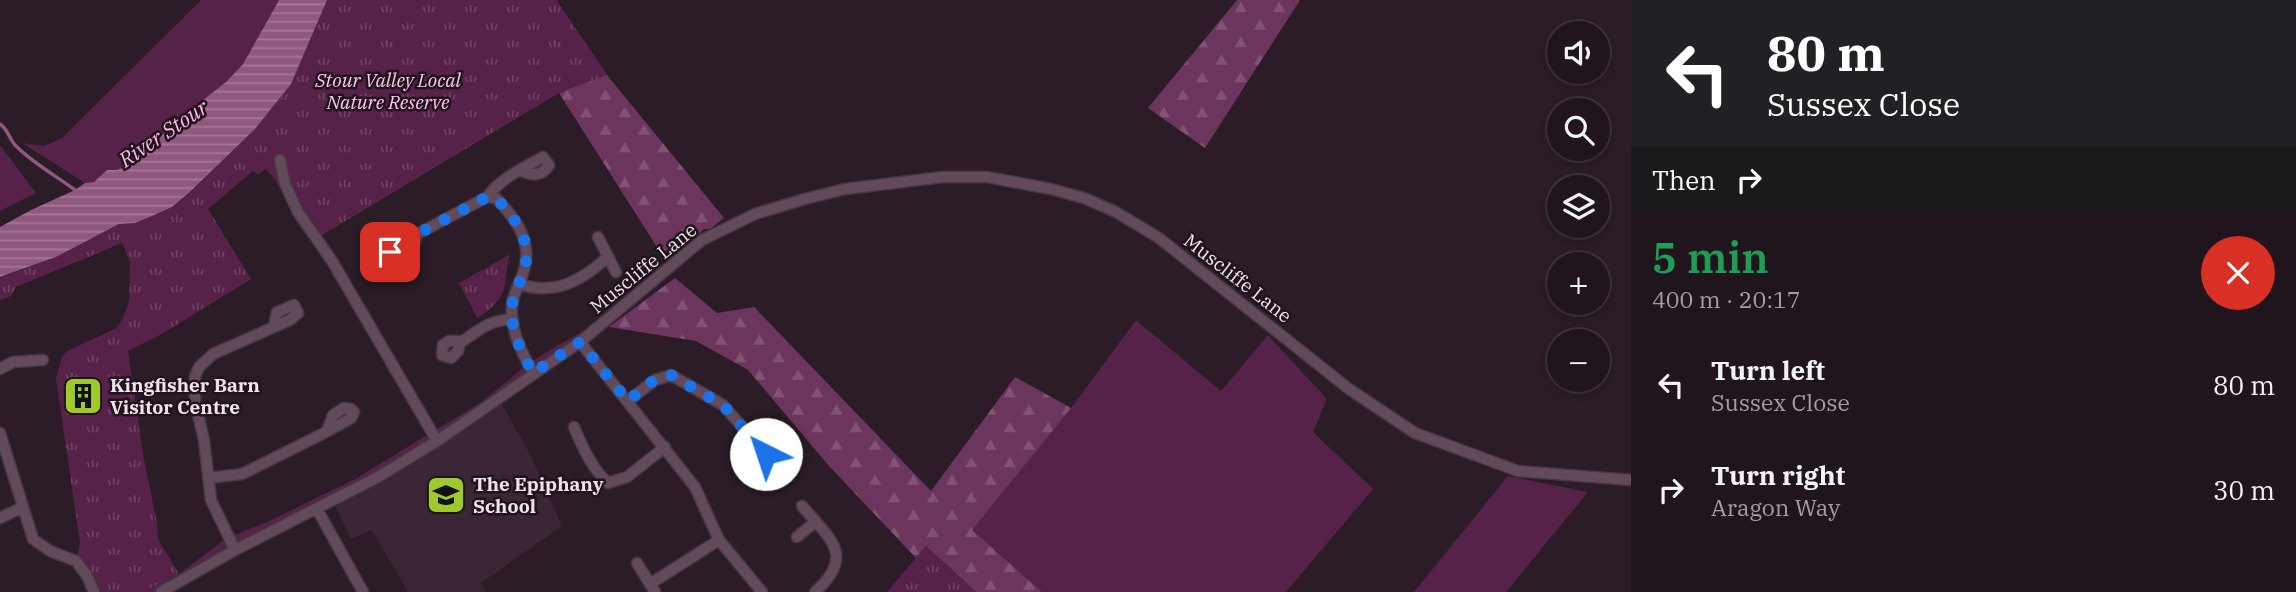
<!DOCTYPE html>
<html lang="en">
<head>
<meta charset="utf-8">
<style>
  body { margin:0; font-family:"IBM Plex Serif",serif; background:#2d222a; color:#f1f3f6; height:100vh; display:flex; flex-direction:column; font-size:26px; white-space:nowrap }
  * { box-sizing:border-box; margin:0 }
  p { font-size:23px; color:#a29fa4 }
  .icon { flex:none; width:38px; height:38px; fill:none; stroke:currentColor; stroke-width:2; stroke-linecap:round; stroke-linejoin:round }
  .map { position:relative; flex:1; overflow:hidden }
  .panel { display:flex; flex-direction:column; background:#20151d; width:665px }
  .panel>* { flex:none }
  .top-card { background:#202124; color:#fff; overflow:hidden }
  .tools { position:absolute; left:1547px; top:21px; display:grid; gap:14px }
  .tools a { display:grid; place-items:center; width:63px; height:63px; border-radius:50%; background:#20151d; box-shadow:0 4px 10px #0003,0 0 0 2px #3d343b; font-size:35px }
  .pin { position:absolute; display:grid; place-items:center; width:60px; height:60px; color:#fff; margin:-30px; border-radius:14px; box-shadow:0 4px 10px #0006 }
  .me { position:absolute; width:77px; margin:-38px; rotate:319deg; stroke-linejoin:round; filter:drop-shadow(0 0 5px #0008) }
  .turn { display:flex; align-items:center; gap:24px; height:147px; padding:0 21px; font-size:32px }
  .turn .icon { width:91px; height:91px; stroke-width:2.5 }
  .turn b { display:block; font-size:49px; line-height:60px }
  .then { display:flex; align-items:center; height:66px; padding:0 21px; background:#0003; gap:14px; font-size:26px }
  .round { display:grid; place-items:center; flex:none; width:74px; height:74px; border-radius:37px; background:#2d222a }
  .head { display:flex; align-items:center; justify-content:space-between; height:119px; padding:0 21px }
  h1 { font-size:42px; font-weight:600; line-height:52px; color:#1e9e55 }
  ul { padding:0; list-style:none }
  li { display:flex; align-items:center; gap:21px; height:105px; padding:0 21px }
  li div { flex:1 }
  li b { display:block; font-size:26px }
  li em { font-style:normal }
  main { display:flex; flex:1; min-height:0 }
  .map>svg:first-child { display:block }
</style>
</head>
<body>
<main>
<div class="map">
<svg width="1631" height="592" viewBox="0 0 1631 592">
  <defs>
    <pattern id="forest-firs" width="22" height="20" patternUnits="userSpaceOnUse" patternTransform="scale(1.75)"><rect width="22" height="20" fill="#6c355d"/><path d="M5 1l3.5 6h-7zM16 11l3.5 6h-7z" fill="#815274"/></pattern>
    <pattern id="park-tufts" width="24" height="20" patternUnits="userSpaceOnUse" patternTransform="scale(1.75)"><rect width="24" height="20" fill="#562249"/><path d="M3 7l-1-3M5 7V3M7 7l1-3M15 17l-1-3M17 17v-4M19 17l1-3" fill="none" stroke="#6f4263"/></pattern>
    <pattern id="water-rules" width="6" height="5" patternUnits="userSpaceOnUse" patternTransform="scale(1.75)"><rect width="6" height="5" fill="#905780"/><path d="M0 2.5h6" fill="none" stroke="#a57798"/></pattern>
  </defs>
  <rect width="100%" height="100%" fill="#2b1c27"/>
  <path fill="#3a2634" d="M 499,399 L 530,454 L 562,526 L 481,583 L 486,592 L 408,592 L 372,530 L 351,539 L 333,501 Z"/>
  <path fill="#562249" d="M 201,0 L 279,0 L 243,64 L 226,82 L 132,164 L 117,170 L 107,170 L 94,182 L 85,183 L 22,143 L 44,146 L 62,138 Z
    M 0,145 L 36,193 L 0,211 Z
    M 614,315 L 437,441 L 161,592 L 143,592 L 179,574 L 228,537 L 265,523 L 355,479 L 480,403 L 528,364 L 558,345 Z
    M 1136,320 L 1221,391 L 1268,335 L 1327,399 L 1313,432 L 1373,489 L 1286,592 L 1042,592 L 971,530 L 1071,408 Z
    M 1508,476 L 1588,492 L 1506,592 L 1414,592 Z"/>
  <path fill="url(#forest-firs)" d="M 505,0 L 556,0 L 607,75 L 724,218 L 710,229 L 704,229 L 667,263 L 559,93 L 576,86 Z
    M 1237,0 L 1300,0 L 1205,148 L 1148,108 Z
    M 675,278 L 717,313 L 754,307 L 931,491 L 1015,377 L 1071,408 L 972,530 L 1042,592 L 976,592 L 926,546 L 916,558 L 829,466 L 748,370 L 696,341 L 609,327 Z"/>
  <path fill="url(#park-tufts)" d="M 327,0 L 556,0 L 607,75 L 559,93 L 312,241 C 306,233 300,225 295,217 C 285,201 281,182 265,169 L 258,175 L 253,171 L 208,209 L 251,279 L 160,335 L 128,351 L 143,454 L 157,523 L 158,539 L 179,574 L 143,592 L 94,592 L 76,561 L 80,543 L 56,378 L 62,357 L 67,351 L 117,328 L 123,318 L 129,301 L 130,262 L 122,243 L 16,287 L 11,296 L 0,300 L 0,278 L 56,257 L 119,224 L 135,223 L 151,216 L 172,207 L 190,193 L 255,129 L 291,84 Z
    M 509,255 C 504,288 508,299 477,318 L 459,283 Z
    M 926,546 L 976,592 L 887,592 Z"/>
  <path fill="url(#water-rules)" d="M 279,0 L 327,0 L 291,84 L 255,129 L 190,192 L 172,207 L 152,216 L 135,223 L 119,224 L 56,257 L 0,277 L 0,227 L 31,210 L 75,190 L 85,183 L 94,182 L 107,170 L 117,170 L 132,164 L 179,119 L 226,82 L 243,64 Z"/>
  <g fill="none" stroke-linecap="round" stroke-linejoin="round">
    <path stroke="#905780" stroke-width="3.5" d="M 0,124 C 8,129 9,139 16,146 C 34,164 55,175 75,190"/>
    <g stroke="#463842" stroke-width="13">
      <path id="minor" d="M 280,160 L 285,184 L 298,212 L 332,261 L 437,441
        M 487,197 C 502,177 522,169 543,157 L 549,165 C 542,177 531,176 520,170
        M 418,234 L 410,254 L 394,260 L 390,252 L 391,248 L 487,197 L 496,198 C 515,218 533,241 524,270 C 521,282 513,293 512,306 C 510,330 522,353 533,373
        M 598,237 L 616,272
        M 519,284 C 555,296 581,281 608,257
        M 580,342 L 695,487 L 719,540 L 762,592
        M 460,343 L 458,351 L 451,358 L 442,355 L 443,345 L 449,341 L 458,341 L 460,343 C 476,332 492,318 513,320
        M 0,369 L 13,362 L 43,360
        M 628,401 L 655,380 L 671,375 L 723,405 L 766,454
        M 574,427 C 582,446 592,469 608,483 L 627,477 L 665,447
        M 0,433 L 33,539 L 50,551 L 76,561 L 87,576 L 94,592
        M 208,478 L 242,474 L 328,431 L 351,418 L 354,412 L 351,409 L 344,408 L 333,415 L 327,431
        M 802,506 C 830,539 856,555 815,592
        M 317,509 L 363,592
        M 0,518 L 21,508
        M 797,537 L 815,522
        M 235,550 L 211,500 L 204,440 L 195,402 L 195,376 L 199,367 L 213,354 L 290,320 L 298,313 L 294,305 L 277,312 L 274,326
        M 637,563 L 655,592
        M 650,584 L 719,540
        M 161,592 L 235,550 L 378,477 L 437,441 L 580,342 L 702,240 L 755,214 L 805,199 L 845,189 L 943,177 L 987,177 L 1051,189 L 1084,198 L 1116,212 L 1159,238 L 1349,389 L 1415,433 L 1518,471 L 1631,480"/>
    </g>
    <use href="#minor" stroke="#634a5b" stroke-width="10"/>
  </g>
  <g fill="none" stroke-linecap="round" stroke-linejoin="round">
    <path stroke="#1a73e8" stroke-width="12" stroke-dasharray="0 21.6" d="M 390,252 L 391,248 L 487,197 L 496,198 C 515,218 533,241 524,270 C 521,282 513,293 512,306 C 510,330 522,353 533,373 L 580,342 L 628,401 L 654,380 L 671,375 L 723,405 L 766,454"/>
  </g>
  <defs>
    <g id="building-square" transform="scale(2.0125)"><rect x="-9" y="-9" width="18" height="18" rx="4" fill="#9fca2d" stroke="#21131d"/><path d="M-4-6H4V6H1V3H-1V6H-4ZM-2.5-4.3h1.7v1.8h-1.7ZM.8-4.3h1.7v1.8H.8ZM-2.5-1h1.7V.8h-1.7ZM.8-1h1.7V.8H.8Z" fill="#111"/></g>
    <g id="school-square" transform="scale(2.0125)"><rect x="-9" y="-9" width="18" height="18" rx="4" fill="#9fca2d" stroke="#21131d"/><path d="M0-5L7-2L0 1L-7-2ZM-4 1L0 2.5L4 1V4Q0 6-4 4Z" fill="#111"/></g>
  </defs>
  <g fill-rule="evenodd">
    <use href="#building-square" x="83" y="396"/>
    <use href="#school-square" x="446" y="495"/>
  </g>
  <g text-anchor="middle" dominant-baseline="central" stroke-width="5" stroke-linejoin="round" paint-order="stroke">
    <g font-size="19" font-style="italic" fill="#fcc7eb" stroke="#21131d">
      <text x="388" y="80">Stour Valley Local<tspan x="388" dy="22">Nature Reserve</tspan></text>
    </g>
    <g font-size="19" fill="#efe4eb" stroke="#21131d">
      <text transform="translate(643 268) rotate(-39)">Muscliffe Lane</text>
      <text transform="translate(1238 278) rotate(38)">Muscliffe Lane</text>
    </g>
    <g font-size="19" font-weight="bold" fill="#efe4eb" stroke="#21131d" text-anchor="start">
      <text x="110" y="385">Kingfisher Barn<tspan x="110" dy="22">Visitor Centre</tspan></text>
      <text x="473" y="484">The Epiphany<tspan x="473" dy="22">School</tspan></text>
    </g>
    <g font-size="21" font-style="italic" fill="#fcb7e7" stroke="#21131d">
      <text transform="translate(163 133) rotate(-34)">River Stour</text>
    </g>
  </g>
</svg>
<div class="tools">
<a><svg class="icon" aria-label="sound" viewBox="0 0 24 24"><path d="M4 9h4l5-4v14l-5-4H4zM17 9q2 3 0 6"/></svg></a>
<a><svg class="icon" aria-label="search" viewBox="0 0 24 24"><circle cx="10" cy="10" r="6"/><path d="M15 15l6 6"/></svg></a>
<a><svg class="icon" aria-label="layers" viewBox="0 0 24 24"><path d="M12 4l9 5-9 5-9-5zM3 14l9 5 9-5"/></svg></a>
<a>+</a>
<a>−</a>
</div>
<div class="pin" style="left:390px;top:252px;background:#d93025"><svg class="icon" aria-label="arrive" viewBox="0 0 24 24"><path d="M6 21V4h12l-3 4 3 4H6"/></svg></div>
<svg class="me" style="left:766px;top:454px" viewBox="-20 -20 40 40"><circle r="19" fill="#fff"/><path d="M0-13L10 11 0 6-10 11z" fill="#1a73e8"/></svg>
</div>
<section class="panel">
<div class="top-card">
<div class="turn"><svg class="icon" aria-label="left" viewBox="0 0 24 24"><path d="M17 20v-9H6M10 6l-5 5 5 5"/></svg><div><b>80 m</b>Sussex Close</div></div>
<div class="then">Then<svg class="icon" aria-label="right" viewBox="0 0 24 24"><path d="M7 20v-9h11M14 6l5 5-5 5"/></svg></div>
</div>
<div class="head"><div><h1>5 min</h1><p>400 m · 20:17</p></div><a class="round" style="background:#d93025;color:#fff"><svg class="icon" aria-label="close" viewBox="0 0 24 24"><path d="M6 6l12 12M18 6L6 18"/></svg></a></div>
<ul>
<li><svg class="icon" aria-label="left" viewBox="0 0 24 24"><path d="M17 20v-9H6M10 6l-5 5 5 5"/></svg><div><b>Turn left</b><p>Sussex Close</p></div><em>80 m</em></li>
<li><svg class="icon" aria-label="right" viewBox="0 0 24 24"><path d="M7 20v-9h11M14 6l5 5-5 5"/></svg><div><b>Turn right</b><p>Aragon Way</p></div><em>30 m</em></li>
</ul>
</section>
</main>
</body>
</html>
